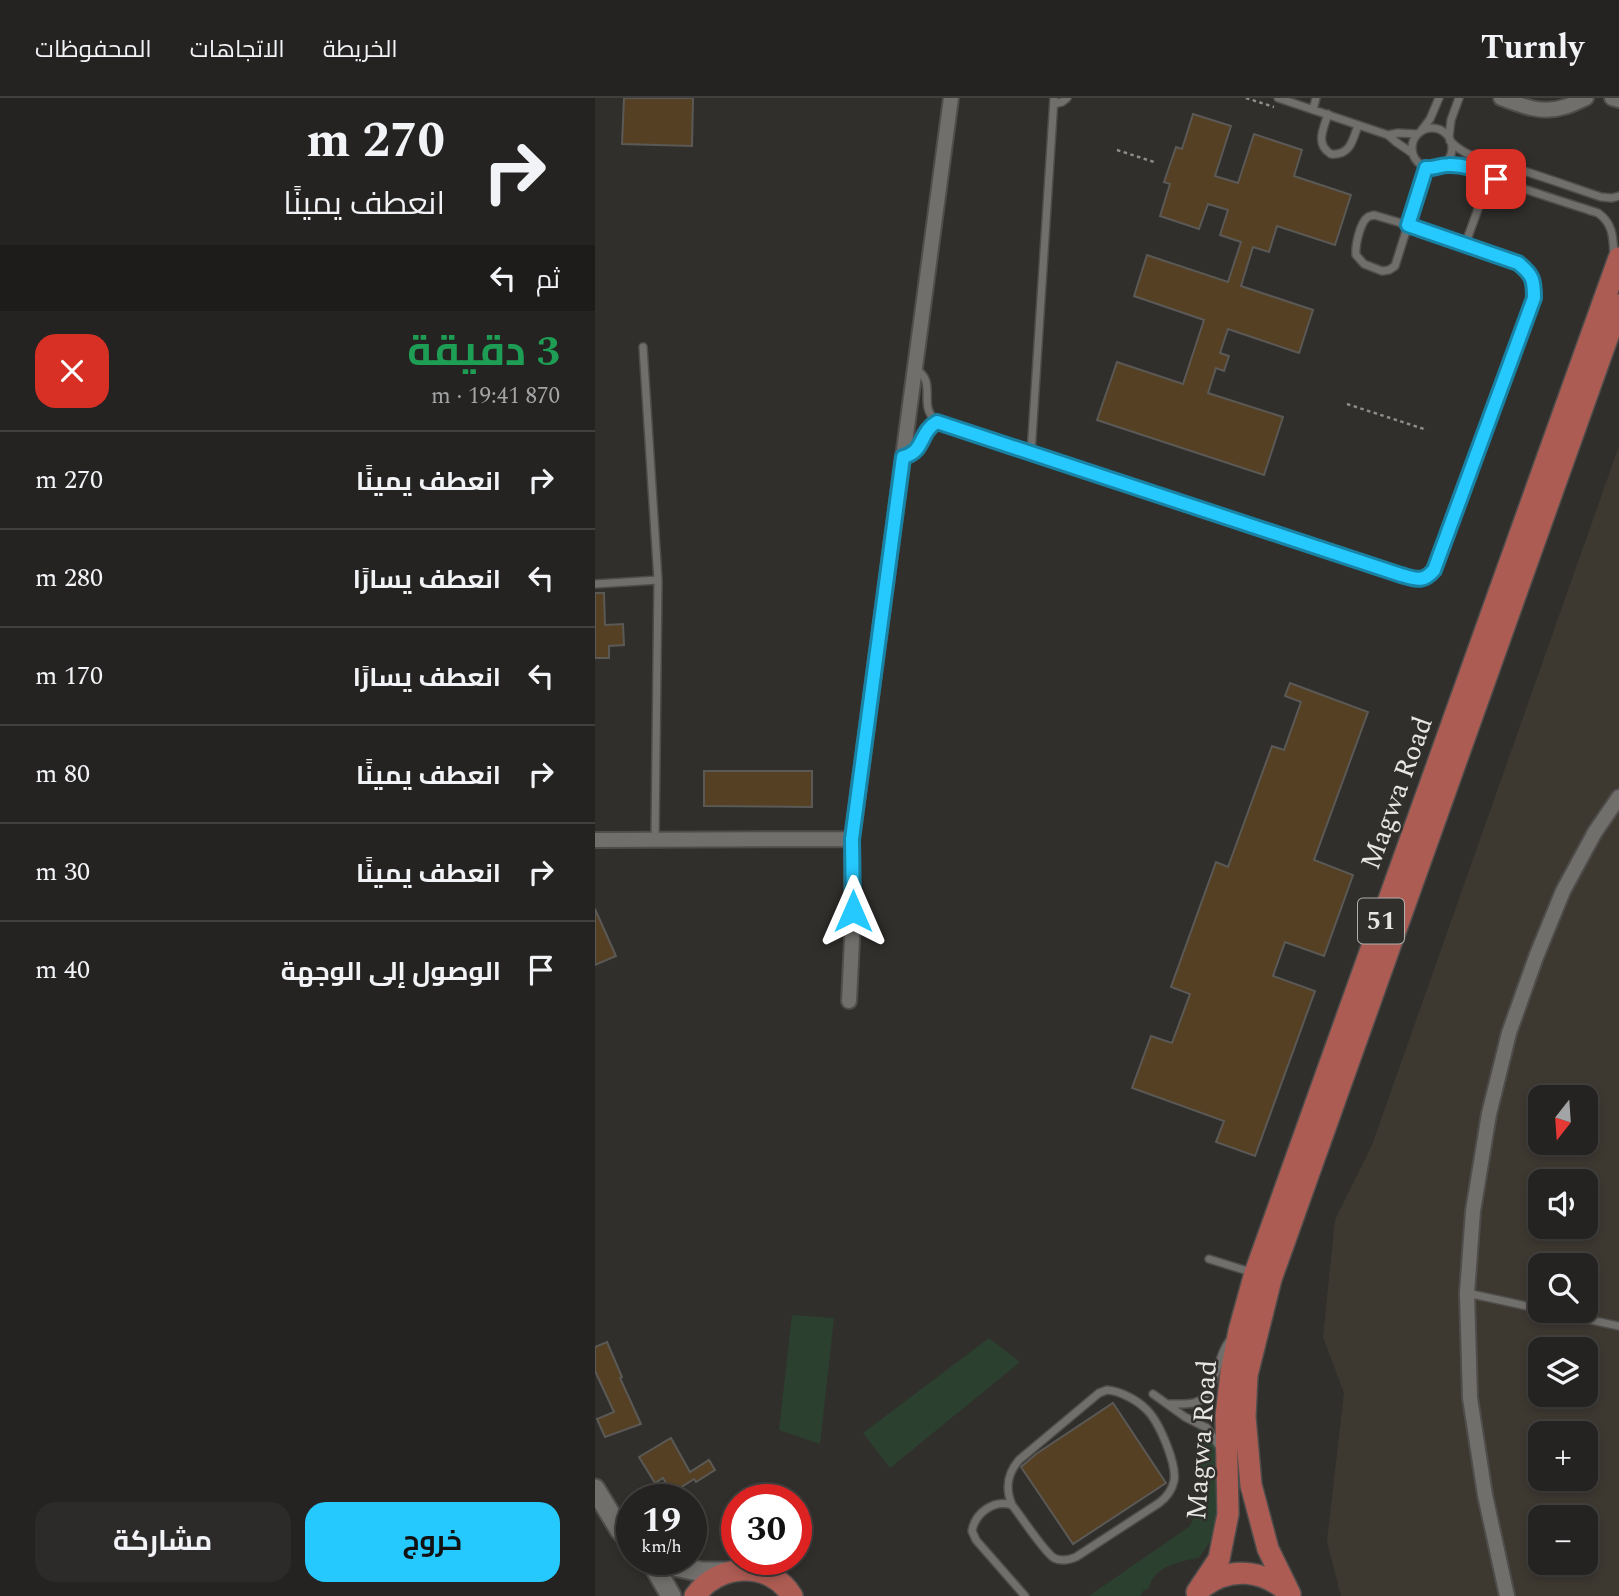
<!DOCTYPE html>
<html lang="ar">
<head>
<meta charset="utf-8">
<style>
  body { margin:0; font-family:Spectral,Cairo,serif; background:#2d2b2a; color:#f1f3f6; direction:rtl; height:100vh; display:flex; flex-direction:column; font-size:26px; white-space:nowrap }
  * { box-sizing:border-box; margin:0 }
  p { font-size:23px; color:#a3a4a5 }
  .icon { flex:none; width:38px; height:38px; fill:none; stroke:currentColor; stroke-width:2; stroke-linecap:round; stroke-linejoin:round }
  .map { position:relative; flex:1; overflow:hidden; direction:ltr }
  .panel { display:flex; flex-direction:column; background:#252321; width:595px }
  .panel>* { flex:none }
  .hud { background:#252321; color:#f1f3f6; overflow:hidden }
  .needle { width:46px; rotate:197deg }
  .fabs { position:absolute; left:933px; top:987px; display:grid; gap:14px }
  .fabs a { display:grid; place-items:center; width:70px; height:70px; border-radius:14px; background:#252321; box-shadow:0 4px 10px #0003,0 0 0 2px #42403f; font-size:35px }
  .speed { position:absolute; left:21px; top:1386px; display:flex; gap:14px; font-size:35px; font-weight:700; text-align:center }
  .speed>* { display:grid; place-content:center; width:91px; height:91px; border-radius:50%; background:#252321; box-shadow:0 4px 10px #0003,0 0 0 2px #42403f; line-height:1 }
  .speed small { font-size:18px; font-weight:400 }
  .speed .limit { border:10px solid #d22; background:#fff; color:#111 }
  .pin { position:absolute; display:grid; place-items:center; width:60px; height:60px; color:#fff; margin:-30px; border-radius:14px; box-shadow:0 4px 10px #0006 }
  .me { position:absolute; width:77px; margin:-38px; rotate:0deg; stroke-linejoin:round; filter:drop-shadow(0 0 5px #0008) }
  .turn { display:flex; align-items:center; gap:24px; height:147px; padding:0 35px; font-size:32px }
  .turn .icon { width:91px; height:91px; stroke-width:2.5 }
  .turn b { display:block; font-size:49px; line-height:60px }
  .then { display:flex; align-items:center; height:66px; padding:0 35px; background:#0003; gap:14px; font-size:26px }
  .round { display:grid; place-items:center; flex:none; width:74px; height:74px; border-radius:21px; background:#2d2b2a }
  .headline { display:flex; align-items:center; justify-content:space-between; height:119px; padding:0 35px }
  h1 { font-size:42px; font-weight:700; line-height:52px; color:#1e9e55 }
  .cta { display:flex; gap:14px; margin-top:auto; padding:14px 35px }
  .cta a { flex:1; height:80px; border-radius:21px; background:#26c9fe; color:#111; font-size:28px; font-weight:700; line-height:80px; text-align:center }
  .cta a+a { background:#2d2b2a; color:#f1f3f6 }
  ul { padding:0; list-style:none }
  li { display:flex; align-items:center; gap:21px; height:98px; padding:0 35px; border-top:2px solid #42403f }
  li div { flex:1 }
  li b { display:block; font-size:26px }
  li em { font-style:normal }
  header { display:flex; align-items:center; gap:42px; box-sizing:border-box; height:98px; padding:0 35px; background:#252321; border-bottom:2px solid #42403f }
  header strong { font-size:33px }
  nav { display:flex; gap:38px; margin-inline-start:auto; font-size:24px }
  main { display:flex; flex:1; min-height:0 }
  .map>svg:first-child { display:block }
</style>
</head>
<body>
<header>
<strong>Turnly</strong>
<nav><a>الخريطة</a><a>الاتجاهات</a><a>المحفوظات</a></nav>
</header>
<main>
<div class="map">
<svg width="1024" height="1498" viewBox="0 0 1024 1498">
  <rect width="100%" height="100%" fill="#312f2c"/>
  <path fill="#3d3931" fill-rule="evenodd" d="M 1024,348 L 1024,1498 L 746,1498 L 732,1443 L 749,1295 L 728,1239 L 740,1122 L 777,1047 ZM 945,999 L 990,999 L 990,1045 L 945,1045 ZM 945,1083 L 990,1083 L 990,1129 L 945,1129 ZM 945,1167 L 990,1167 L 990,1213 L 945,1213 ZM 945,1251 L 990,1251 L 990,1297 L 945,1297 ZM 945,1335 L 990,1335 L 990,1381 L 945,1381 ZM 945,1419 L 990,1419 L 990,1465 L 945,1465 Z"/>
  <path fill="#2b402f" d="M 197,1217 L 239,1220 L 225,1346 L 184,1332 Z
    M 394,1240 L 425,1264 L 295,1370 L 268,1335 Z
    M 602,1328 L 614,1334 L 623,1357 L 624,1412 L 616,1442 L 604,1460 C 585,1463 558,1469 554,1490 L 548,1493 L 545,1498 L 494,1498 L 595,1428 L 608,1398 L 601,1391 L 602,1380 L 600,1366 L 607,1362 Z"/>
  <path fill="#554023" stroke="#5b5956" stroke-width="2" d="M 29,0 L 98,0 L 97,48 L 27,46 Z
    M 598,16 L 636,28 L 620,78 L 643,85 L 659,36 L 707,52 L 699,78 L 756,97 L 740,147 L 682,128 L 674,154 L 658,149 L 646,188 L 718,212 L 704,255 L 633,231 L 625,255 L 634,258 L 629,273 L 621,270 L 613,295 L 688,319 L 669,377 L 502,322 L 522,264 L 588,286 L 609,222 L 539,198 L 552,157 L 633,184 L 646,144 L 625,137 L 633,112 L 613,106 L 604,131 L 565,118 L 575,86 L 569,84 L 581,49 L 587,51 Z
    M 0,495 L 9,495 L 10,527 L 28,526 L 29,547 L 14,548 L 14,560 L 0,560 Z
    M 695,585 L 773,614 L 719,762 L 758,777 L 729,858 L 690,844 L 678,878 L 720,893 L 660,1058 L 621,1044 L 629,1023 L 537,990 L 556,938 L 577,945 L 595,896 L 576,889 L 621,764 L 633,769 L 677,648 L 689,652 L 706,604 L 690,598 Z
    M 109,673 L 217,673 L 217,709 L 109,708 Z
    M 0,811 L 21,858 L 0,867 Z
    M 12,1244 L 27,1279 L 25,1280 L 46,1326 L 10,1339 L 2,1321 L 19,1314 L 0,1273 L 0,1249 Z
    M 518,1305 L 571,1385 L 478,1446 L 426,1369 L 441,1356 Z
    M 76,1340 L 95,1374 L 114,1362 L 120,1372 L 101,1384 L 99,1381 L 77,1395 L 68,1380 L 60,1385 L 44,1359 Z"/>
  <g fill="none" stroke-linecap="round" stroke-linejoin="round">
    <g stroke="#4f4d4b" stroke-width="10">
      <path id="lane" d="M 683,0 L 793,37 L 801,44 L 817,55
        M 459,6 L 467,4 L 472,0
        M 718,12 L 721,0
        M 733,16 C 728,32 720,46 736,56 C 755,58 758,42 763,27
        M817 50a20 20 0 1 1 40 0a20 20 0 1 1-40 0Z
        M 826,33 L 835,21 L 844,0
        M 793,37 L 803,35 L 822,36
        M 854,39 L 856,22 L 864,0
        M 855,43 C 874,62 892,61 916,69 C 946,78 976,89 1006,99 L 1017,100 L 1024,98
        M 847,67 C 874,65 886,76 909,84 C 940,95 972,105 1003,115 C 1019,126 1018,141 1019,159
        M 779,117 L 813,127 L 800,168 L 794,172 L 787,173 L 769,166 L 761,157 C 760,148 765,124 773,119 C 774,118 777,118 779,117 Z
        M 870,147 L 883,111
        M 48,249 L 63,482 L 60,741
        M 320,271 C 344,284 321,307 342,324 L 805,477 C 821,482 827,485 839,473 L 939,200 C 939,184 936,176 924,165 L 813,127 L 831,70
        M 436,355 L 459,0
        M 308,359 C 330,354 324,334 342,324
        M 0,486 L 63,482
        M 614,1161 L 659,1175
        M 872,1195 L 945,1211
        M 954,1213 L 1024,1228
        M 512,1292 C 525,1293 542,1302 551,1311 C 564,1323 582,1366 579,1383 C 577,1392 572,1399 564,1405 L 481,1459 C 474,1462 467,1464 459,1460 C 449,1454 426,1418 417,1407 C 410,1390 412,1376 424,1362 L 504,1295 Z
        M 558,1296 L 590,1319 L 612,1330 L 626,1351
        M 601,1304 L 603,1324
        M 574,1306 C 582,1306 594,1307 602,1304 C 622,1295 621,1257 636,1241
        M 417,1407 C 399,1401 380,1415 377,1433 L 381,1442 L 430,1498"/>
    </g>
    <g stroke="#4f4d4b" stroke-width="18">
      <path id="street" d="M 906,0 C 927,8 947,16 969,9 C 977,7 984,3 991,0
        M 1017,0 L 1024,2
        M 0,742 L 257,741
        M 254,903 L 257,842 L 257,741 L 356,0
        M 912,1498 L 890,1397 L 875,1300 L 872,1195 L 878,1113 L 894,1016 L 914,935 L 941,859 L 968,793 L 1000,734 L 1024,699"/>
    </g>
    <g stroke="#4f4d4b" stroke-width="23">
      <path id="secondary" d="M 0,1391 L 25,1432 L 37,1445
        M 55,1461 L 76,1498
        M 56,1463 L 107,1474 L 131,1474"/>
    </g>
    <g stroke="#4f4d4b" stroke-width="24">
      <path id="primary" d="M 608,1489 C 635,1468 668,1472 693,1494
        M 602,1494 L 624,1461 L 633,1416 L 631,1318 L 636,1275 L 644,1233 L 660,1175 L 1024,160
        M 695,1496 L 673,1451 L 656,1387 L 650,1319 L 652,1277 L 676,1181 L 1024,207
        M 100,1498 C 123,1465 175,1462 197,1498"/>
    </g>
    <path stroke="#8f8d8b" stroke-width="2.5" stroke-dasharray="3.5 3.5" stroke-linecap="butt" d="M 651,0 L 679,9
      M 522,52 L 559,64
      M 752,306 L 832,332"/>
    <use href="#lane" stroke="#716f6c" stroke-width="7"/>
    <use href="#street" stroke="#716f6c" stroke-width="14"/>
    <use href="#secondary" stroke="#716f6c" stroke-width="19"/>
    <use href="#primary" stroke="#ad5c53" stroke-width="21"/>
  </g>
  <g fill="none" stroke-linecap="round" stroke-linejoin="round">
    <g stroke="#1983a5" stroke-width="18">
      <path id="route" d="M 258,813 L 257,741 L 308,359 C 330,354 324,334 342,324 L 806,477 C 821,481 828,485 839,472 L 939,200 C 939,182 938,177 923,165 L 813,127 L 831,70 C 840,71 845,67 853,67 C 872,66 885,74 901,81"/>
    </g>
    <use href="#route" stroke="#26c9fe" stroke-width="12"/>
  </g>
  <g text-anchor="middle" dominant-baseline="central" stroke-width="5" stroke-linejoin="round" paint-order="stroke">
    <rect fill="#312f2c" stroke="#b0afad" stroke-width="2" x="763" y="800.5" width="46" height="45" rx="5"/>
    <g font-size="26" font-weight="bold" fill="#e7e6e4">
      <text x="786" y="823">51</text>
    </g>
    <g font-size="28" fill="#e7e6e4" stroke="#312f2c">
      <text transform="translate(802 695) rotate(-70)">Magwa Road</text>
      <text transform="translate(607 1342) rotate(-86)">Magwa Road</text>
    </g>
  </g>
</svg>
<div class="fabs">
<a><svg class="needle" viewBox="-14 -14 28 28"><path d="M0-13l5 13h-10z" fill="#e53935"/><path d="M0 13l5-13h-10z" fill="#a3a4a5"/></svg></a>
<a><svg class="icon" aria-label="sound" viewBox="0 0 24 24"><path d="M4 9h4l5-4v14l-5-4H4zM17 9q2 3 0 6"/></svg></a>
<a><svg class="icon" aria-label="search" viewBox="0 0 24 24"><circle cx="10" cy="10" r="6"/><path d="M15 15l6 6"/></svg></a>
<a><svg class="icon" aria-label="layers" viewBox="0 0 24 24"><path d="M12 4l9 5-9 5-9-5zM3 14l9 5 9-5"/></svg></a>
<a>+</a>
<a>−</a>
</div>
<div class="speed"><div>19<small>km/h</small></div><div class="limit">30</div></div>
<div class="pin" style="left:901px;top:81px;background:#d93025"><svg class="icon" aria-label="arrive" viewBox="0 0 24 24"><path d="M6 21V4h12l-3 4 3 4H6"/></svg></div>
<svg class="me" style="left:258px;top:813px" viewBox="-20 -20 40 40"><path d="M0-17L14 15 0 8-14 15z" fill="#26c9fe" stroke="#fff" stroke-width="4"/></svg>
</div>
<section class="panel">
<div class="hud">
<div class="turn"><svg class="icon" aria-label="right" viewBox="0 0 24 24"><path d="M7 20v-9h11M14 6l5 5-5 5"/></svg><div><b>270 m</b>انعطف يمينًا</div></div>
<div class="then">ثم<svg class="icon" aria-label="left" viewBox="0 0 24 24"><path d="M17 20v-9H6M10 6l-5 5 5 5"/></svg></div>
</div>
<div class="headline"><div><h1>3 دقيقة</h1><p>870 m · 19:41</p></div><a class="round" style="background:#d93025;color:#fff"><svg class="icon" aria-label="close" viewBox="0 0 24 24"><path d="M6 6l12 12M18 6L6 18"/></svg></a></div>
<ul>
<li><svg class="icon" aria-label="right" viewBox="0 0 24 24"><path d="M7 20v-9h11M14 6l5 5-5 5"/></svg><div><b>انعطف يمينًا</b></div><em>270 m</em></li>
<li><svg class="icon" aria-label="left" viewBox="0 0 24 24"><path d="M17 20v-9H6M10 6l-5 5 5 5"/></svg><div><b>انعطف يسارًا</b></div><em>280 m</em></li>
<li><svg class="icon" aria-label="left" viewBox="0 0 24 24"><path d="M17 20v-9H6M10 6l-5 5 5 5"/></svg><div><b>انعطف يسارًا</b></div><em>170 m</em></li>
<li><svg class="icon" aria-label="right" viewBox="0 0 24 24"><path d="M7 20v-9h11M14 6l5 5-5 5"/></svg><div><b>انعطف يمينًا</b></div><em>80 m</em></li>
<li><svg class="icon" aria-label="right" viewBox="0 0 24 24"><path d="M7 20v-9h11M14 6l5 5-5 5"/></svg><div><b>انعطف يمينًا</b></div><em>30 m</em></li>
<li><svg class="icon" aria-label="arrive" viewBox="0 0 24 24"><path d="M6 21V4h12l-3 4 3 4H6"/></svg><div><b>الوصول إلى الوجهة</b></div><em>40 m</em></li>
</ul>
<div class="cta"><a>خروج</a><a>مشاركة</a></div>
</section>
</main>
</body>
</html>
